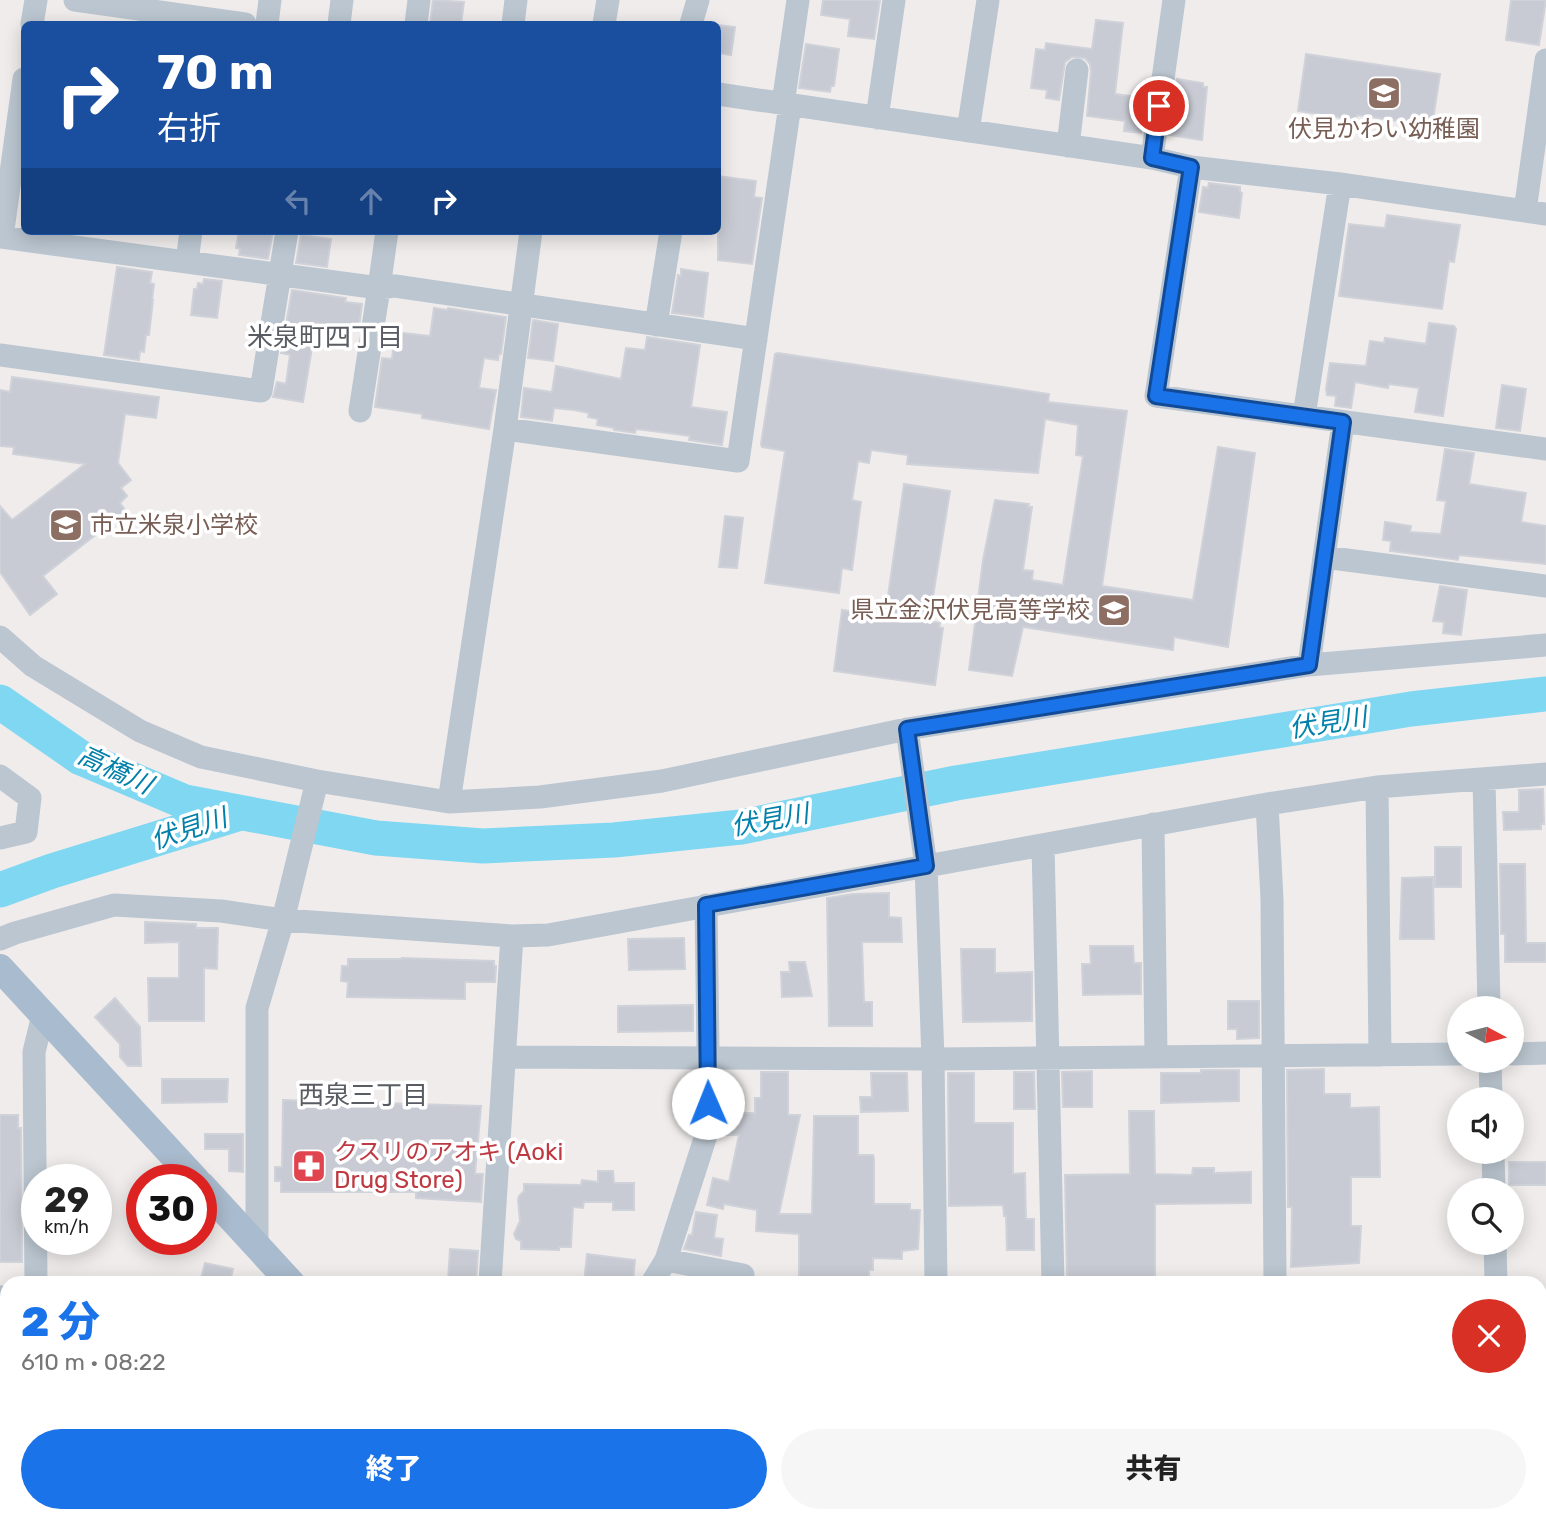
<!DOCTYPE html>
<html lang="ja">
<head>
<meta charset="utf-8">
<style>
  body { margin:0; font-family:Rubik,"Noto Sans JP",sans-serif; background:#f6f6f6; color:#222; height:100vh; display:flex; flex-direction:column; font-size:26px; white-space:nowrap }
  * { box-sizing:border-box; margin:0 }
  p { font-size:23px; color:#767676 }
  .icon { flex:none; width:38px; height:38px; fill:none; stroke:currentColor; stroke-width:2; stroke-linecap:round; stroke-linejoin:round }
  .map { position:relative; flex:1; overflow:hidden }
  .panel { position:absolute; left:0px; top:1276px; width:1547px; height:247px; display:flex; flex-direction:column; background:#fff; border-radius:21px 21px 0 0; box-shadow:0 4px 18px #0003 }
  .panel>* { flex:none }
  .banner { position:absolute; left:21px; top:21px; width:700px; height:214px; border-radius:10px; box-shadow:0 4px 18px #0003; background:#1a4fa0; color:#fff; overflow:hidden }
  .needle { width:46px; rotate:97deg }
  .buttons { position:absolute; left:1447px; top:996px; display:grid; gap:14px }
  .buttons a { display:grid; place-items:center; width:77px; height:77px; border-radius:50%; background:#fff; box-shadow:0 4px 18px #0003; font-size:35px }
  .speed { position:absolute; left:21px; top:1164px; display:flex; gap:14px; font-size:35px; font-weight:700; text-align:center }
  .speed>* { display:grid; place-content:center; width:91px; height:91px; border-radius:50%; background:#fff; box-shadow:0 4px 18px #0003; line-height:1 }
  .speed small { font-size:18px; font-weight:400 }
  .speed .limit { border:10px solid #d22; background:#fff; color:#111 }
  .pin { position:absolute; display:grid; place-items:center; width:60px; height:60px; color:#fff; margin:-30px; border:4px solid #fff; border-radius:50%; box-shadow:0 2px 7px #0007 }
  .me { position:absolute; width:77px; margin:-38px; rotate:359deg; stroke-linejoin:round; filter:drop-shadow(0 0 5px #0008) }
  .turn { display:flex; align-items:center; gap:24px; height:147px; padding:0 21px; font-size:32px }
  .turn .icon { width:91px; height:91px; stroke-width:2.5 }
  .turn b { display:block; font-size:49px; line-height:60px }
  .lanes { display:flex; align-items:center; height:66px; padding:0 21px; background:#0003; justify-content:center; gap:35px; direction:ltr }
  .lanes .off { opacity:.35 }
  .round { display:grid; place-items:center; flex:none; width:74px; height:74px; border-radius:37px; background:#f6f6f6 }
  .head { display:flex; align-items:center; justify-content:space-between; height:119px; padding:0 21px }
  h1 { font-size:42px; font-weight:800; line-height:52px; color:#1a73e8 }
  .button { display:flex; gap:14px; margin-top:auto; padding:14px 21px }
  .button a { flex:1; height:80px; border-radius:42px; background:#1a73e8; color:#fff; font-size:28px; font-weight:800; line-height:80px; text-align:center }
  .button a+a { background:#f6f6f6; color:#222 }
  .map>svg:first-child { display:block }
</style>
</head>
<body>
<div class="map">
<svg width="1546" height="1521" viewBox="0 0 1546 1521">
  <rect width="100%" height="100%" fill="#f0ecec"/>
  <g fill="none" stroke-linecap="round" stroke-linejoin="round">
    <path stroke="#7fd7f2" stroke-width="35" d="M 0,702 L 81,758 L 185,802 L 376,838 L 483,846 L 614,840 L 741,827 L 956,783 L 1411,709 L 1546,694
      M 0,890 L 52,871 L 237,814"/>
  </g>
  <path fill="#c8cbd3" stroke="#d0d2d9" stroke-width="2" d="M 433,0 L 464,2 L 461,24 L 430,24 Z
    M 823,0 L 880,0 L 874,39 L 848,36 L 850,19 L 821,15 Z
    M 1511,0 L 1546,0 L 1539,45 L 1506,40 Z
    M 1096,20 L 1123,23 L 1115,94 L 1146,98 L 1141,133 L 1124,131 L 1125,121 L 1087,116 L 1091,71 L 1090,64 L 1085,58 L 1072,57 L 1065,62 L 1059,100 L 1046,98 L 1047,90 L 1031,88 L 1036,49 L 1045,50 L 1046,43 L 1092,49 Z
    M 718,25 L 735,27 L 731,55 L 718,53 Z
    M 806,44 L 839,49 L 834,86 L 831,86 L 830,92 L 799,88 Z
    M 1306,54 L 1440,74 L 1432,126 L 1357,115 L 1356,120 L 1298,111 Z
    M 1177,79 L 1203,83 L 1203,87 L 1207,87 L 1202,140 L 1169,135 Z
    M 718,176 L 756,181 L 754,197 L 762,198 L 752,264 L 718,260 Z
    M 1209,183 L 1240,187 L 1240,192 L 1242,193 L 1239,218 L 1199,212 L 1203,187 L 1208,188 Z
    M 1387,215 L 1460,225 L 1454,262 L 1449,261 L 1442,309 L 1339,296 L 1349,224 L 1385,228 Z
    M 239,231 L 273,231 L 268,259 L 239,255 L 240,249 L 236,248 Z
    M 301,235 L 331,239 L 327,267 L 296,263 Z
    M 117,267 L 152,272 L 150,283 L 154,284 L 152,300 L 153,300 L 149,335 L 146,335 L 144,352 L 140,351 L 139,360 L 104,355 Z
    M 681,269 L 708,273 L 703,317 L 672,313 L 678,275 L 681,276 Z
    M 204,279 L 222,281 L 217,318 L 191,315 L 194,289 L 197,289 L 198,283 L 203,284 Z
    M 292,290 L 346,298 L 345,302 L 362,304 L 359,328 L 351,327 L 351,329 L 316,324 L 303,402 L 273,397 L 277,382 L 286,384 L 290,355 L 281,353 Z
    M 434,308 L 447,310 L 448,308 L 506,317 L 501,354 L 499,354 L 498,360 L 484,358 L 479,388 L 496,390 L 489,429 L 422,418 L 422,414 L 375,407 L 382,358 L 392,359 L 395,332 L 430,336 Z
    M 533,320 L 558,324 L 553,361 L 528,358 Z
    M 1429,323 L 1454,326 L 1456,329 L 1443,416 L 1415,412 L 1419,388 L 1389,384 L 1388,388 L 1355,382 L 1351,408 L 1335,406 L 1336,396 L 1327,395 L 1326,389 L 1330,363 L 1366,366 L 1370,341 L 1384,343 L 1385,338 L 1426,344 Z
    M 647,337 L 700,345 L 691,407 L 727,412 L 722,445 L 689,440 L 690,436 L 668,433 L 636,429 L 635,433 L 614,430 L 614,428 L 597,425 L 598,419 L 588,417 L 589,413 L 574,410 L 554,408 L 552,421 L 521,417 L 524,388 L 552,392 L 556,366 L 621,379 L 626,348 L 645,350 Z
    M 778,353 L 1049,394 L 1048,402 L 1127,411 L 1102,586 L 1193,600 L 1218,447 L 1255,453 L 1228,647 L 1174,637 L 1173,650 L 1023,627 L 1012,676 L 969,670 L 983,560 L 995,500 L 1029,504 L 1028,507 L 1032,507 L 1023,570 L 1033,571 L 1032,580 L 1063,585 L 1083,456 L 1076,455 L 1078,425 L 1045,419 L 1038,473 L 907,464 L 908,455 L 871,450 L 869,463 L 858,461 L 852,500 L 861,502 L 852,570 L 842,568 L 839,593 L 765,583 L 785,451 L 762,447 L 761,444 L 775,354 Z
    M 12,377 L 159,397 L 156,418 L 125,414 L 118,463 L 131,480 L 121,488 L 127,496 L 120,503 L 126,511 L 43,576 L 57,594 L 30,615 L 0,572 L 0,506 L 12,520 L 85,464 L 13,454 L 14,447 L 0,446 L 0,390 L 10,392 Z
    M 1502,385 L 1526,389 L 1520,431 L 1496,428 Z
    M 1445,449 L 1474,453 L 1469,484 L 1526,493 L 1521,522 L 1546,526 L 1546,564 L 1459,555 L 1458,560 L 1390,551 L 1391,541 L 1383,540 L 1385,522 L 1411,526 L 1410,532 L 1441,534 L 1446,501 L 1437,500 Z
    M 904,484 L 950,491 L 929,621 L 940,623 L 939,627 L 943,628 L 935,685 L 834,671 L 842,610 L 885,617 Z
    M 725,516 L 743,518 L 737,568 L 719,567 Z
    M 1440,586 L 1467,590 L 1461,635 L 1443,633 L 1444,622 L 1433,621 Z
    M 1543,789 L 1544,824 L 1541,824 L 1541,829 L 1504,830 L 1503,812 L 1519,812 L 1519,790 Z
    M 1435,847 L 1461,847 L 1461,887 L 1435,887 Z
    M 1500,864 L 1525,864 L 1526,943 L 1546,943 L 1546,962 L 1505,962 L 1505,934 L 1501,934 Z
    M 1433,877 L 1434,939 L 1400,939 L 1402,878 Z
    M 889,893 L 889,917 L 901,918 L 902,942 L 862,942 L 864,1002 L 872,1002 L 872,1026 L 829,1026 L 827,898 L 853,894 Z
    M 145,922 L 196,924 L 196,928 L 218,928 L 217,969 L 204,968 L 204,1021 L 149,1021 L 148,978 L 179,978 L 179,942 L 145,943 Z
    M 684,938 L 685,969 L 629,970 L 628,939 Z
    M 1090,946 L 1133,946 L 1134,963 L 1141,963 L 1141,994 L 1083,995 L 1082,964 L 1091,964 Z
    M 961,949 L 995,949 L 995,973 L 1032,972 L 1032,1021 L 963,1022 Z
    M 402,958 L 494,961 L 494,966 L 496,966 L 495,982 L 465,982 L 465,999 L 347,997 L 348,982 L 341,981 L 342,966 L 348,966 L 348,959 L 402,959 Z
    M 789,962 L 805,962 L 812,996 L 782,997 L 781,972 L 790,972 Z
    M 115,998 L 140,1027 L 141,1066 L 128,1066 L 120,1057 L 120,1044 L 95,1017 Z
    M 1228,1001 L 1259,1001 L 1259,1038 L 1237,1039 L 1237,1029 L 1228,1029 Z
    M 693,1005 L 693,1031 L 618,1032 L 618,1006 Z
    M 1324,1069 L 1324,1094 L 1350,1094 L 1350,1108 L 1379,1107 L 1380,1177 L 1351,1177 L 1351,1226 L 1361,1226 L 1359,1263 L 1291,1267 L 1292,1207 L 1288,1207 L 1287,1070 Z
    M 1201,1070 L 1239,1070 L 1239,1101 L 1161,1103 L 1161,1073 L 1201,1073 Z
    M 1092,1071 L 1092,1107 L 1063,1107 L 1062,1072 Z
    M 761,1072 L 788,1072 L 788,1115 L 800,1115 L 779,1214 L 812,1214 L 814,1116 L 858,1116 L 858,1155 L 873,1155 L 874,1159 L 874,1204 L 910,1204 L 910,1210 L 920,1210 L 918,1249 L 902,1251 L 902,1259 L 873,1258 L 873,1270 L 869,1270 L 869,1283 L 799,1283 L 799,1234 L 756,1231 L 757,1210 L 724,1204 L 723,1209 L 707,1205 L 713,1178 L 729,1182 L 739,1135 L 725,1135 L 725,1113 L 755,1113 L 755,1098 L 761,1098 Z
    M 1014,1072 L 1034,1072 L 1035,1109 L 1014,1109 Z
    M 871,1073 L 907,1073 L 908,1111 L 861,1112 L 860,1097 L 872,1097 Z
    M 948,1073 L 974,1073 L 974,1123 L 1013,1123 L 1013,1174 L 1025,1173 L 1026,1219 L 1034,1219 L 1034,1250 L 1007,1250 L 1006,1216 L 1004,1216 L 1003,1205 L 949,1206 Z
    M 162,1079 L 228,1079 L 227,1102 L 162,1103 Z
    M 283,1100 L 481,1106 L 475,1174 L 483,1174 L 481,1202 L 416,1198 L 416,1192 L 281,1192 L 281,1181 L 275,1181 L 275,1167 L 282,1167 Z
    M 1129,1111 L 1154,1111 L 1155,1174 L 1192,1175 L 1193,1168 L 1214,1168 L 1214,1173 L 1251,1172 L 1251,1203 L 1155,1204 L 1155,1283 L 1067,1283 L 1065,1175 L 1130,1174 Z
    M 0,1115 L 18,1115 L 18,1128 L 21,1128 L 22,1262 L 0,1262 Z
    M 205,1134 L 243,1134 L 243,1172 L 229,1171 L 229,1149 L 205,1149 Z
    M 1509,1162 L 1546,1162 L 1546,1185 L 1509,1185 Z
    M 598,1171 L 613,1171 L 614,1183 L 634,1183 L 634,1210 L 613,1210 L 613,1202 L 584,1202 L 583,1208 L 573,1207 L 571,1247 L 559,1247 L 559,1250 L 521,1249 L 521,1241 L 516,1239 L 514,1234 L 520,1221 L 518,1200 L 519,1196 L 524,1191 L 524,1184 L 581,1185 L 582,1180 L 598,1182 Z
    M 696,1212 L 717,1215 L 714,1238 L 723,1239 L 721,1256 L 684,1249 L 689,1235 L 692,1235 Z
    M 450,1249 L 478,1251 L 476,1283 L 448,1281 Z
    M 587,1254 L 635,1260 L 633,1282 L 610,1280 L 610,1283 L 584,1283 Z
    M 205,1263 L 233,1269 L 230,1283 L 200,1283 Z
    M 678,1277 L 710,1283 L 677,1283 Z"/>
  <g fill="none" stroke-linecap="round" stroke-linejoin="round">
    <path stroke="#bbc6d0" stroke-width="23" d="M 75,0 L 245,24
      M 32,24 L 36,0
      M 267,24 L 270,0
      M 339,24 L 342,0
      M 416,24 L 419,0
      M 513,24 L 516,0
      M 604,24 L 608,0
      M 691,24 L 698,0
      M 718,94 L 1152,158 L 1191,167 L 1340,184 L 1546,214
      M 783,104 L 798,0
      M 877,118 L 894,0
      M 968,131 L 988,0
      M 1068,146 L 1077,70
      M 1152,158 L 1174,0
      M 1191,167 L 1156,396 L 1546,449
      M 1525,211 L 1546,60
      M 0,237 L 379,288 L 387,231
      M 2,237 L 24,79
      M 187,262 L 191,231
      M 656,325 L 671,231
      M 0,355 L 261,391 L 287,231
      M 360,411 L 379,288 L 395,286 L 756,339
      M 1304,416 L 1340,184
      M 505,429 L 531,231
      M 1324,557 L 1546,586
      M 0,637 L 33,666 L 140,731 L 201,757 L 317,781 L 283,920 L 512,936 L 548,935 L 1267,804 L 1377,787 L 1546,774
      M 1309,665 L 1546,645
      M 907,729 L 926,866 L 933,1059 L 936,1283
      M 0,776 L 30,798 L 26,832 L 0,838
      M 1484,779 L 1489,1008
      M 317,781 L 449,802 L 505,429 L 738,461 L 790,105
      M 1377,787 L 1380,1055
      M 449,802 L 540,797 L 662,781 L 907,729 L 1309,665 L 1343,422
      M 1267,804 L 1272,899 L 1275,1283
      M 1153,824 L 1156,1057
      M 1043,845 L 1053,1283
      M 0,939 L 15,933 L 114,905 L 221,911 L 283,920 L 257,1008 L 257,1245
      M 1512,1054 L 1546,1053
      M 505,1057 L 933,1059 L 1460,1054
      M 1490,1060 L 1491,1099
      M 1493,1152 L 1494,1190
      M 1495,1242 L 1496,1283
      M 666,1260 L 743,1275 L 742,1283
      M 36,1283 L 34,1052 L 43,1015
      M 490,1283 L 512,936
      M 652,1283 L 666,1260 L 709,1126 L 706,905
      M 0,1297 L 7,1298
      M 1540,1312 L 1546,1311
      M 574,1516 L 691,1521
      M 939,1516 L 939,1521
      M 1112,1516 L 1112,1521
      M 40,1521 L 41,1516
      M 175,1521 L 176,1516
      M 536,1521 L 557,1516"/>
    <path stroke="#a9bbce" stroke-width="28" d="M 0,968 L 196,1180
      M 201,1185 L 291,1283
      M 501,1516 L 506,1521"/>
  </g>
  <g fill="none" stroke-linecap="round" stroke-linejoin="round">
    <g stroke="#114b97" stroke-width="18">
      <path id="route" d="M 708,1103 L 706,905 L 926,866 L 907,729 L 1309,665 L 1343,422 L 1156,396 L 1191,167 L 1152,158 L 1159,106"/>
    </g>
    <use href="#route" stroke="#1a73e8" stroke-width="12"/>
  </g>
  <defs>
    <g id="school-square" transform="scale(1.75)"><rect x="-9" y="-9" width="18" height="18" rx="4" fill="#8d6e63" stroke="#fff"/><path d="M0-5L7-2L0 1L-7-2ZM-4 1L0 2.5L4 1V4Q0 6-4 4Z" fill="#fff"/></g>
    <g id="pharmacy-square" transform="scale(1.75)"><rect x="-9" y="-9" width="18" height="18" rx="4" fill="#e0444e" stroke="#fff"/><path d="M-2-6h4v4h4v4h-4v4h-4v-4h-4v-4h4Z" fill="#fff"/></g>
  </defs>
  <g fill-rule="evenodd">
    <use href="#school-square" x="1384" y="93"/>
    <use href="#school-square" x="66" y="525"/>
    <use href="#school-square" x="1114" y="610"/>
    <use href="#pharmacy-square" x="309" y="1166"/>
  </g>
  <g text-anchor="middle" dominant-baseline="central" stroke-width="7" stroke-linejoin="round" paint-order="stroke">
    <g font-size="24" fill="#785e54" stroke="#fff">
      <text x="1384" y="129">伏見かわい幼稚園</text>
      <text x="90" y="525" text-anchor="start">市立米泉小学校</text>
      <text x="1090" y="610" text-anchor="end">県立金沢伏見高等学校</text>
    </g>
    <g font-size="24" fill="#be3a42" stroke="#fff" text-anchor="start">
      <text x="334" y="1152">クスリのアオキ (Aoki<tspan x="334" dy="28">Drug Store)</tspan></text>
    </g>
    <g font-size="26" fill="#595c62" stroke="#fff">
      <text x="325" y="337">米泉町四丁目</text>
      <text x="363" y="1095">西泉三丁目</text>
    </g>
    <g font-size="26" font-style="italic" fill="#0280a9" stroke="#fff">
      <text transform="translate(1328 723) rotate(-9)">伏見川</text>
      <text transform="translate(115 770) rotate(25)">高橋川</text>
      <text transform="translate(770 820) rotate(-10)">伏見川</text>
      <text transform="translate(189 829) rotate(-18)">伏見川</text>
    </g>
  </g>
</svg>
<div class="buttons">
<a><svg class="needle" viewBox="-14 -14 28 28"><path d="M0-13l5 13h-10z" fill="#e53935"/><path d="M0 13l5-13h-10z" fill="#767676"/></svg></a>
<a><svg class="icon" aria-label="sound" viewBox="0 0 24 24"><path d="M4 9h4l5-4v14l-5-4H4zM17 9q2 3 0 6"/></svg></a>
<a><svg class="icon" aria-label="search" viewBox="0 0 24 24"><circle cx="10" cy="10" r="6"/><path d="M15 15l6 6"/></svg></a>
</div>
<div class="speed"><div>29<small>km/h</small></div><div class="limit">30</div></div>
<div class="pin" style="left:1159px;top:106px;background:#d93025"><svg class="icon" aria-label="arrive" viewBox="0 0 24 24"><path d="M6 21V4h12l-3 4 3 4H6"/></svg></div>
<svg class="me" style="left:708px;top:1103px" viewBox="-20 -20 40 40"><circle r="19" fill="#fff"/><path d="M0-13L10 11 0 6-10 11z" fill="#1a73e8"/></svg>
<div class="banner">
<div class="turn"><svg class="icon" aria-label="right" viewBox="0 0 24 24"><path d="M7 20v-9h11M14 6l5 5-5 5"/></svg><div><b>70 m</b>右折</div></div>
<div class="lanes"><svg class="icon off" aria-label="left" viewBox="0 0 24 24"><path d="M17 20v-9H6M10 6l-5 5 5 5"/></svg><svg class="icon off" aria-label="ahead" viewBox="0 0 24 24"><path d="M12 20V5M6 11l6-6 6 6"/></svg><svg class="icon" aria-label="right" viewBox="0 0 24 24"><path d="M7 20v-9h11M14 6l5 5-5 5"/></svg></div>
</div>
<section class="panel">
<div class="head"><div><h1>2 分</h1><p>610 m · 08:22</p></div><a class="round" style="background:#d93025;color:#fff"><svg class="icon" aria-label="close" viewBox="0 0 24 24"><path d="M6 6l12 12M18 6L6 18"/></svg></a></div>
<div class="button"><a>終了</a><a>共有</a></div>
</section>
</div>
</body>
</html>
